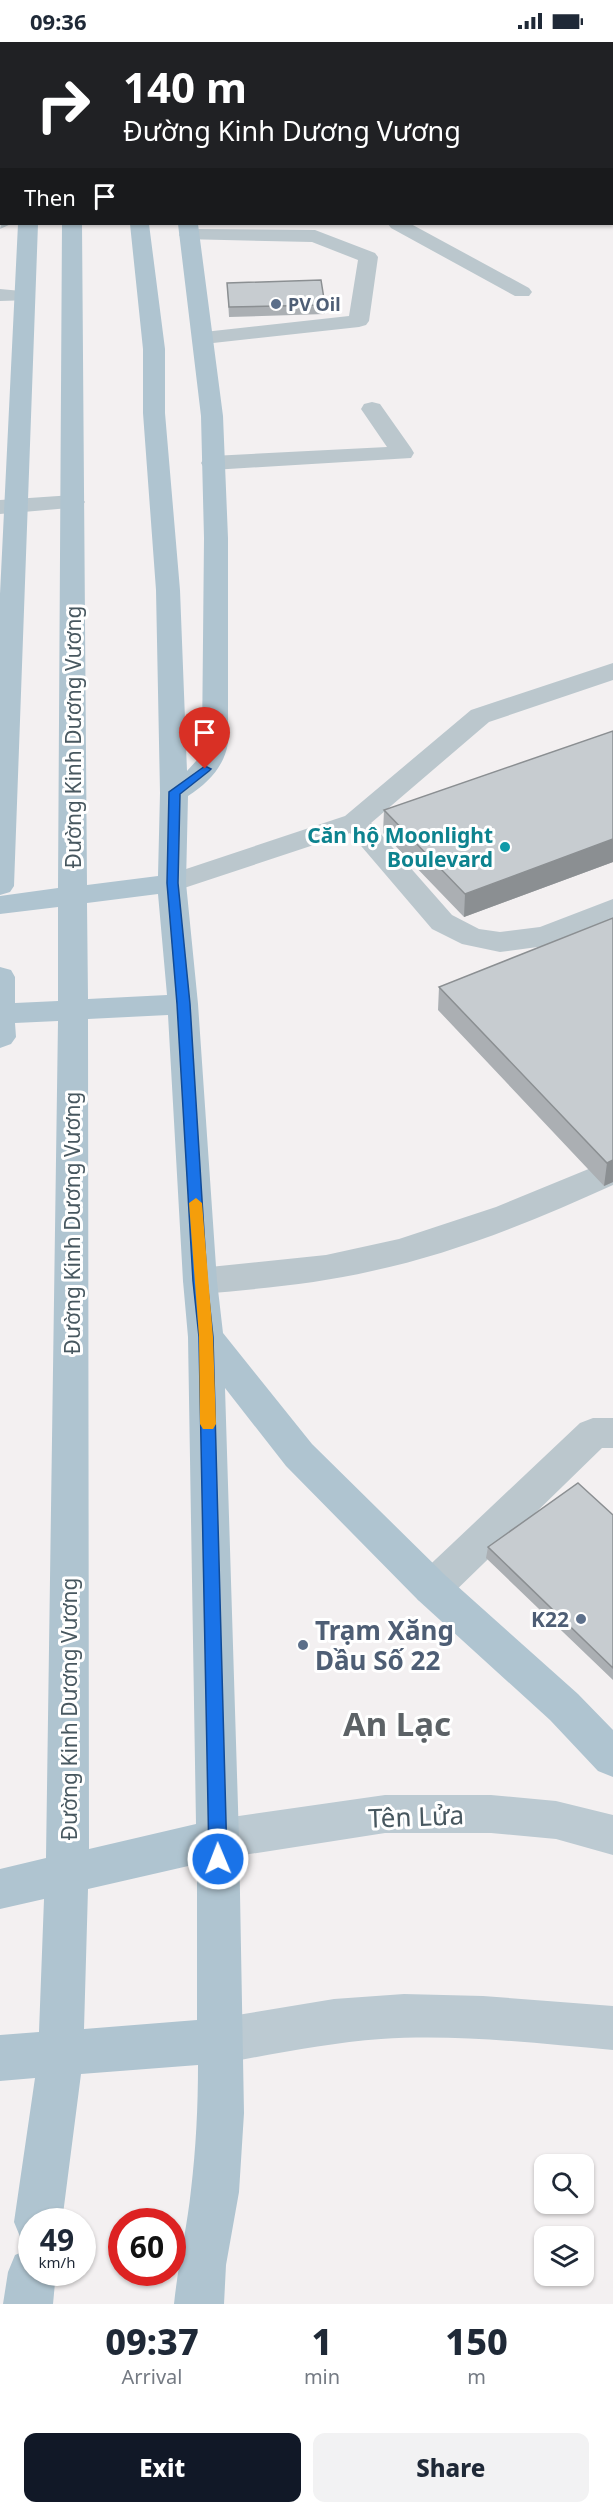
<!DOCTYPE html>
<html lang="en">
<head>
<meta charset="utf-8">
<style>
  body { margin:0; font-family:"Noto Sans",sans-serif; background:#f2f2f3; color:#1f2937; height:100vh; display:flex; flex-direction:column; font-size:22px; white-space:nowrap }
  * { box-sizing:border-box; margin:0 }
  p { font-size:20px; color:#747a83 }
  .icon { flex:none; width:33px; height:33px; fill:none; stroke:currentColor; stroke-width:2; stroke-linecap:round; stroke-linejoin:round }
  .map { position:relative; height:2262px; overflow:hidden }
  .details { display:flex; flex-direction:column; background:#fff; flex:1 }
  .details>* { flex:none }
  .guide { position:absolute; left:0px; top:0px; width:614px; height:183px; box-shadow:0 2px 4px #0004; background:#202124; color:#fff; overflow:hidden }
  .buttons { position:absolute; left:534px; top:2112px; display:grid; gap:12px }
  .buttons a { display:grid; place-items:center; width:60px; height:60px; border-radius:12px; background:#fff; box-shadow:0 2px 4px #0004; font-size:30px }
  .speed { position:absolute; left:18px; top:2166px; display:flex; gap:12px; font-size:30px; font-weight:700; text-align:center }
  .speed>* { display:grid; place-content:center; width:78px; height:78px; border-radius:50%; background:#fff; box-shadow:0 2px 4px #0004; line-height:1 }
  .speed small { font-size:15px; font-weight:400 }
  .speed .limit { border:9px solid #d22; background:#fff; color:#111 }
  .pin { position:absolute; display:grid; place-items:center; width:51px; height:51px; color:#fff; margin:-62px -26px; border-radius:50% 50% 50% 0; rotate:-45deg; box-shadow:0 0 6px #0007 }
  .pin .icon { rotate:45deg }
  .me { position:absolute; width:66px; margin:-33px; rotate:359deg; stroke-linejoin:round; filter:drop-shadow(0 0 4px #0008) }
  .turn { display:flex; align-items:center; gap:21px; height:126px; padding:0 24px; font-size:27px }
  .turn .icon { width:78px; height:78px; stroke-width:2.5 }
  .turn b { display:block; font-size:42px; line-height:51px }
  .then { display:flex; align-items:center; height:57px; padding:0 24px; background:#0003; gap:12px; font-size:22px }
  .eta { display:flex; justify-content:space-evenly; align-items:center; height:102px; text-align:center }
  .eta b { font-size:36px; font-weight:800; line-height:42px }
  .action { display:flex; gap:12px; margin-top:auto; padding:12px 24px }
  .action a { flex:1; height:69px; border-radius:12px; background:#111827; color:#fff; font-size:24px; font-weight:800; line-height:69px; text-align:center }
  .action a+a { background:#f2f2f3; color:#1f2937 }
  .status { display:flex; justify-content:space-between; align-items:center; height:42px; padding:0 30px; background:#fff; direction:ltr }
  .status svg { height:16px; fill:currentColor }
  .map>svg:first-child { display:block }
</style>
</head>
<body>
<div class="status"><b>09:36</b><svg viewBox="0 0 49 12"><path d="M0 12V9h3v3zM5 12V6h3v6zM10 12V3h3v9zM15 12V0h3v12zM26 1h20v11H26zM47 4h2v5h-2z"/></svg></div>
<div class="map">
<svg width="613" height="2262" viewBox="0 0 613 2262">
  <rect width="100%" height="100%" fill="#f3f0f1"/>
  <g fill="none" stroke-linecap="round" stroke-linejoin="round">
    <path fill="#bbc7cd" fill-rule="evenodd" d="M 0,30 L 2,30 L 2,40 L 0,40 Z
      M 2,174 L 2,182 L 11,182 L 0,187 Z
      M 388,182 L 411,182 L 529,246 L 532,250 L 529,254 L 515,254 L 391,186 Z
      M 189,187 L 315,188 L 375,211 L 378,215 L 369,279 L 366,283 L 359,285 L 204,302 L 197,300 L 193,296 L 197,292 L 204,290 L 349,274 L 358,218 L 312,200 L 182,197 L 179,193 L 182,189 Z
      M 0,247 L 32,250 L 35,254 L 32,258 L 0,259 Z
      M 372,360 L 380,362 L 411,406 L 414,411 L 411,416 L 212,428 L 204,426 L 201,421 L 204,416 L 212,414 L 387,405 L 361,367 L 364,362 Z
      M 613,621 L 613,638 L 489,680 L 371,781 L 452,873 L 479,887 L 500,890 L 540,885 L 613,857 L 613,877 L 545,904 L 500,910 L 462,902 L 432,887 L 350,791 L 172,850 L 162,847 L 158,841 L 162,835 L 345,774 L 471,668 Z
      M 593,1376 L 613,1376 L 613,1406 L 602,1406 L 446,1558 L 432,1563 L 418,1558 L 413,1546 L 418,1534 L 580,1381 Z"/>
    <path fill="#bbc7cd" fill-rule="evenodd" d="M 612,42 L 613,42 L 613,52 L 612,52 Z
      M 612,67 L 613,67 L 613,77 L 612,77 Z
      M 73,453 L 81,455 L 85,460 L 81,465 L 0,472 L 0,458 Z
      M 613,1117 L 613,1143 C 536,1178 455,1211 372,1229 C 316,1242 258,1247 200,1252 L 188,1248 L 183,1239 L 188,1230 L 200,1226 L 326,1213 L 399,1197 L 496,1165 Z"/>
    <path fill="#bccad2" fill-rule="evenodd" d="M 385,1753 L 491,1753 L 556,1759 L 613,1773 L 613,1813 L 556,1797 L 491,1791 L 385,1791 L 218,1817 L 203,1811 L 197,1797 L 203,1783 L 218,1777 Z
      M 404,1952 L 483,1954 L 613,1964 L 613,2008 C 536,2001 458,1992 381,1997 C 327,2001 273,2012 219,2022 L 203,2015 L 196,1999 L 203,1983 L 219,1976 L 334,1957 Z"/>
    <path fill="#afc4d0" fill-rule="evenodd" d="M 22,0 L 38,0 L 38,2 L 22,2 Z
      M 64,0 L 80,0 L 80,2 L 64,2 Z
      M 120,0 L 136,0 L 136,2 L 120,2 Z
      M 161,0 L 177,0 L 177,2 L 161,2 Z
      M 18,182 L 38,182 L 14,844 L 10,850 L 0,853 L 0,552 Z
      M 62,182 L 82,182 L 87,843 L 158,834 L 160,751 L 156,548 L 143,371 L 143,307 L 130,182 L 149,182 L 165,307 L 165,371 L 180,548 L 187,729 L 197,718 L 202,701 L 204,496 L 201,374 L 178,182 L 198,182 L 223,374 L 228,496 L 228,701 C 224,725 208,741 188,754 L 186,841 L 198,962 L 217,1239 L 223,1291 L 312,1402 L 446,1534 L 578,1652 L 613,1688 L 613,1735 L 598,1729 L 550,1678 L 418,1558 L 286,1424 L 225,1346 L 239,1797 L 244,2071 L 239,2150 L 226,2223 L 224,2262 L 174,2262 C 178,2223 187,2186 191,2148 C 196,2106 198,2065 198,2023 L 81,2032 L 62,2180 L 32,2180 L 32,2201 L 21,2197 L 14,2180 L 35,2036 L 0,2039 L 0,1993 L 39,1990 L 44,1857 L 0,1867 L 0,1827 L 46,1816 L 58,979 L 15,981 L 16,995 L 11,1002 L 0,1006 L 0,925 L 11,928 L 15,935 L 15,961 L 58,959 L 58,865 L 0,872 L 0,854 L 58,846 ZM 158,852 L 167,953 L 88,957 L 87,861 ZM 168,973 L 183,1239 L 188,1295 L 196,1782 L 89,1807 L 88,977 ZM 197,1822 L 197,1978 L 84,1987 L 88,1847 Z
      M 32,2206 L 32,2230 L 56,2230 L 53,2262 L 3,2262 L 8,2230 L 15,2213 Z"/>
  </g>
  <path fill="#abafb3" d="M 227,241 L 325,263 L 325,272 L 229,275 Z
    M 613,689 L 613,820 L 464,875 L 383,791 L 384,768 Z
    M 613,876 L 613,1140 L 604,1144 L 438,968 L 439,945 Z
    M 613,1473 L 613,1638 L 486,1516 L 488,1505 Z"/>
  <path fill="#8b8f92" d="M 613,797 L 613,820 L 464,875 L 465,852 Z
    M 613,1118 L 613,1140 L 604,1144 L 607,1121 Z"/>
  <path fill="#c7ccd0" stroke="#8b8f92" stroke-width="1.5" d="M 321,238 L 325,263 L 229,265 L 227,241 Z
    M 613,689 L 613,797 L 465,852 L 384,768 Z
    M 613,876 L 613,1118 L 607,1121 L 439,945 Z
    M 578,1441 L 613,1473 L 613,1626 L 488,1505 Z"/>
  <path fill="#1a73e8" stroke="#114b97" stroke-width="1.5" d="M 205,724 L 211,727 L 209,729 L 180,752 L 178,841 L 190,962 L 207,1239 L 213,1295 L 227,1817 L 225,1823 L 218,1826 L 212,1823 L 209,1817 L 199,1295 L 193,1239 L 177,962 L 167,841 L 169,750 Z"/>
  <path fill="#f59e0b" d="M 196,1156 L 202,1161 L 213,1295 L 216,1382 L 213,1387 L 203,1387 L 200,1382 L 199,1295 L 189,1161 Z"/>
  <g fill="#5c6f8a" stroke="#fff" stroke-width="2">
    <circle cx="276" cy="262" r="6"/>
    <circle cx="581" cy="1577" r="6"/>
    <circle cx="303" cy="1603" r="6"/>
  </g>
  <circle fill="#0f9aa8" stroke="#fff" stroke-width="2" cx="505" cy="805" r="6"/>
  <g text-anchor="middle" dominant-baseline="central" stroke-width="6" stroke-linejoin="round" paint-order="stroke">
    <g font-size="18" font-weight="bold" fill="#4e5e75" stroke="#fff" text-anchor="start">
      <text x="288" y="262">PV Oil</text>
    </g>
    <g font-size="21" fill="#47575f" stroke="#fff">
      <text transform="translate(73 695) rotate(-90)">Đường Kinh Dương Vương</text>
      <text transform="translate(72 1181) rotate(-90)">Đường Kinh Dương Vương</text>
      <text transform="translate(69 1667) rotate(-90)">Đường Kinh Dương Vương</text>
    </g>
    <g font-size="21" font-weight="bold" fill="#0d838f" stroke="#fff" text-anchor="end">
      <text x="493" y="793">Căn hộ Moonlight<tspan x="493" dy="24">Boulevard</tspan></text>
    </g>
    <g font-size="21" font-weight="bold" fill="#4e5e75" stroke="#fff" text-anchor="end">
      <text x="569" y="1577">K22</text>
    </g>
    <g font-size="26" font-weight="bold" fill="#4e5e75" stroke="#fff" text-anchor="start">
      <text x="315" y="1588">Trạm Xăng<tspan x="315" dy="30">Dầu Số 22</tspan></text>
    </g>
    <g font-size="26" fill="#47575f" stroke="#fff">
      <text transform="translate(416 1774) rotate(-2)">Tên Lửa</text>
    </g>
    <g font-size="33" font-weight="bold" fill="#5c6266" stroke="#fff">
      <text x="397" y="1681">An Lạc</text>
    </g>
  </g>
</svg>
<div class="buttons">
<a><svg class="icon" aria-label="search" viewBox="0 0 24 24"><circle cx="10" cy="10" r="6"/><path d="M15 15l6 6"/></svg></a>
<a><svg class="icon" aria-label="layers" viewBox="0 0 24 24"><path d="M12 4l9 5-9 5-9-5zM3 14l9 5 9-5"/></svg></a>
</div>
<div class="speed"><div>49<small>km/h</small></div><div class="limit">60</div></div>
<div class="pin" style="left:205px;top:727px;background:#d93025"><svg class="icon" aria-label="arrive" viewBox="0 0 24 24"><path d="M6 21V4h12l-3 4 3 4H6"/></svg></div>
<svg class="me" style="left:218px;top:1817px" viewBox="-20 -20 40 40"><circle r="17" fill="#1a73e8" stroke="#fff" stroke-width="3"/><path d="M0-11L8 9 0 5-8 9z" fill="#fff"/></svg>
<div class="guide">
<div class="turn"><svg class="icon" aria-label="right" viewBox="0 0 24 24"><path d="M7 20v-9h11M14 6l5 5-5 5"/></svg><div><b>140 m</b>Đường Kinh Dương Vương</div></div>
<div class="then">Then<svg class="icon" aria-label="arrive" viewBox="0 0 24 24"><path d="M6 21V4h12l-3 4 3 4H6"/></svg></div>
</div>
</div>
<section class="details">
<div class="eta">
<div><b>09:37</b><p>Arrival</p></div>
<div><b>1</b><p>min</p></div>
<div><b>150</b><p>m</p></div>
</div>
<div class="action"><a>Exit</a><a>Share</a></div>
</section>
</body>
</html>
